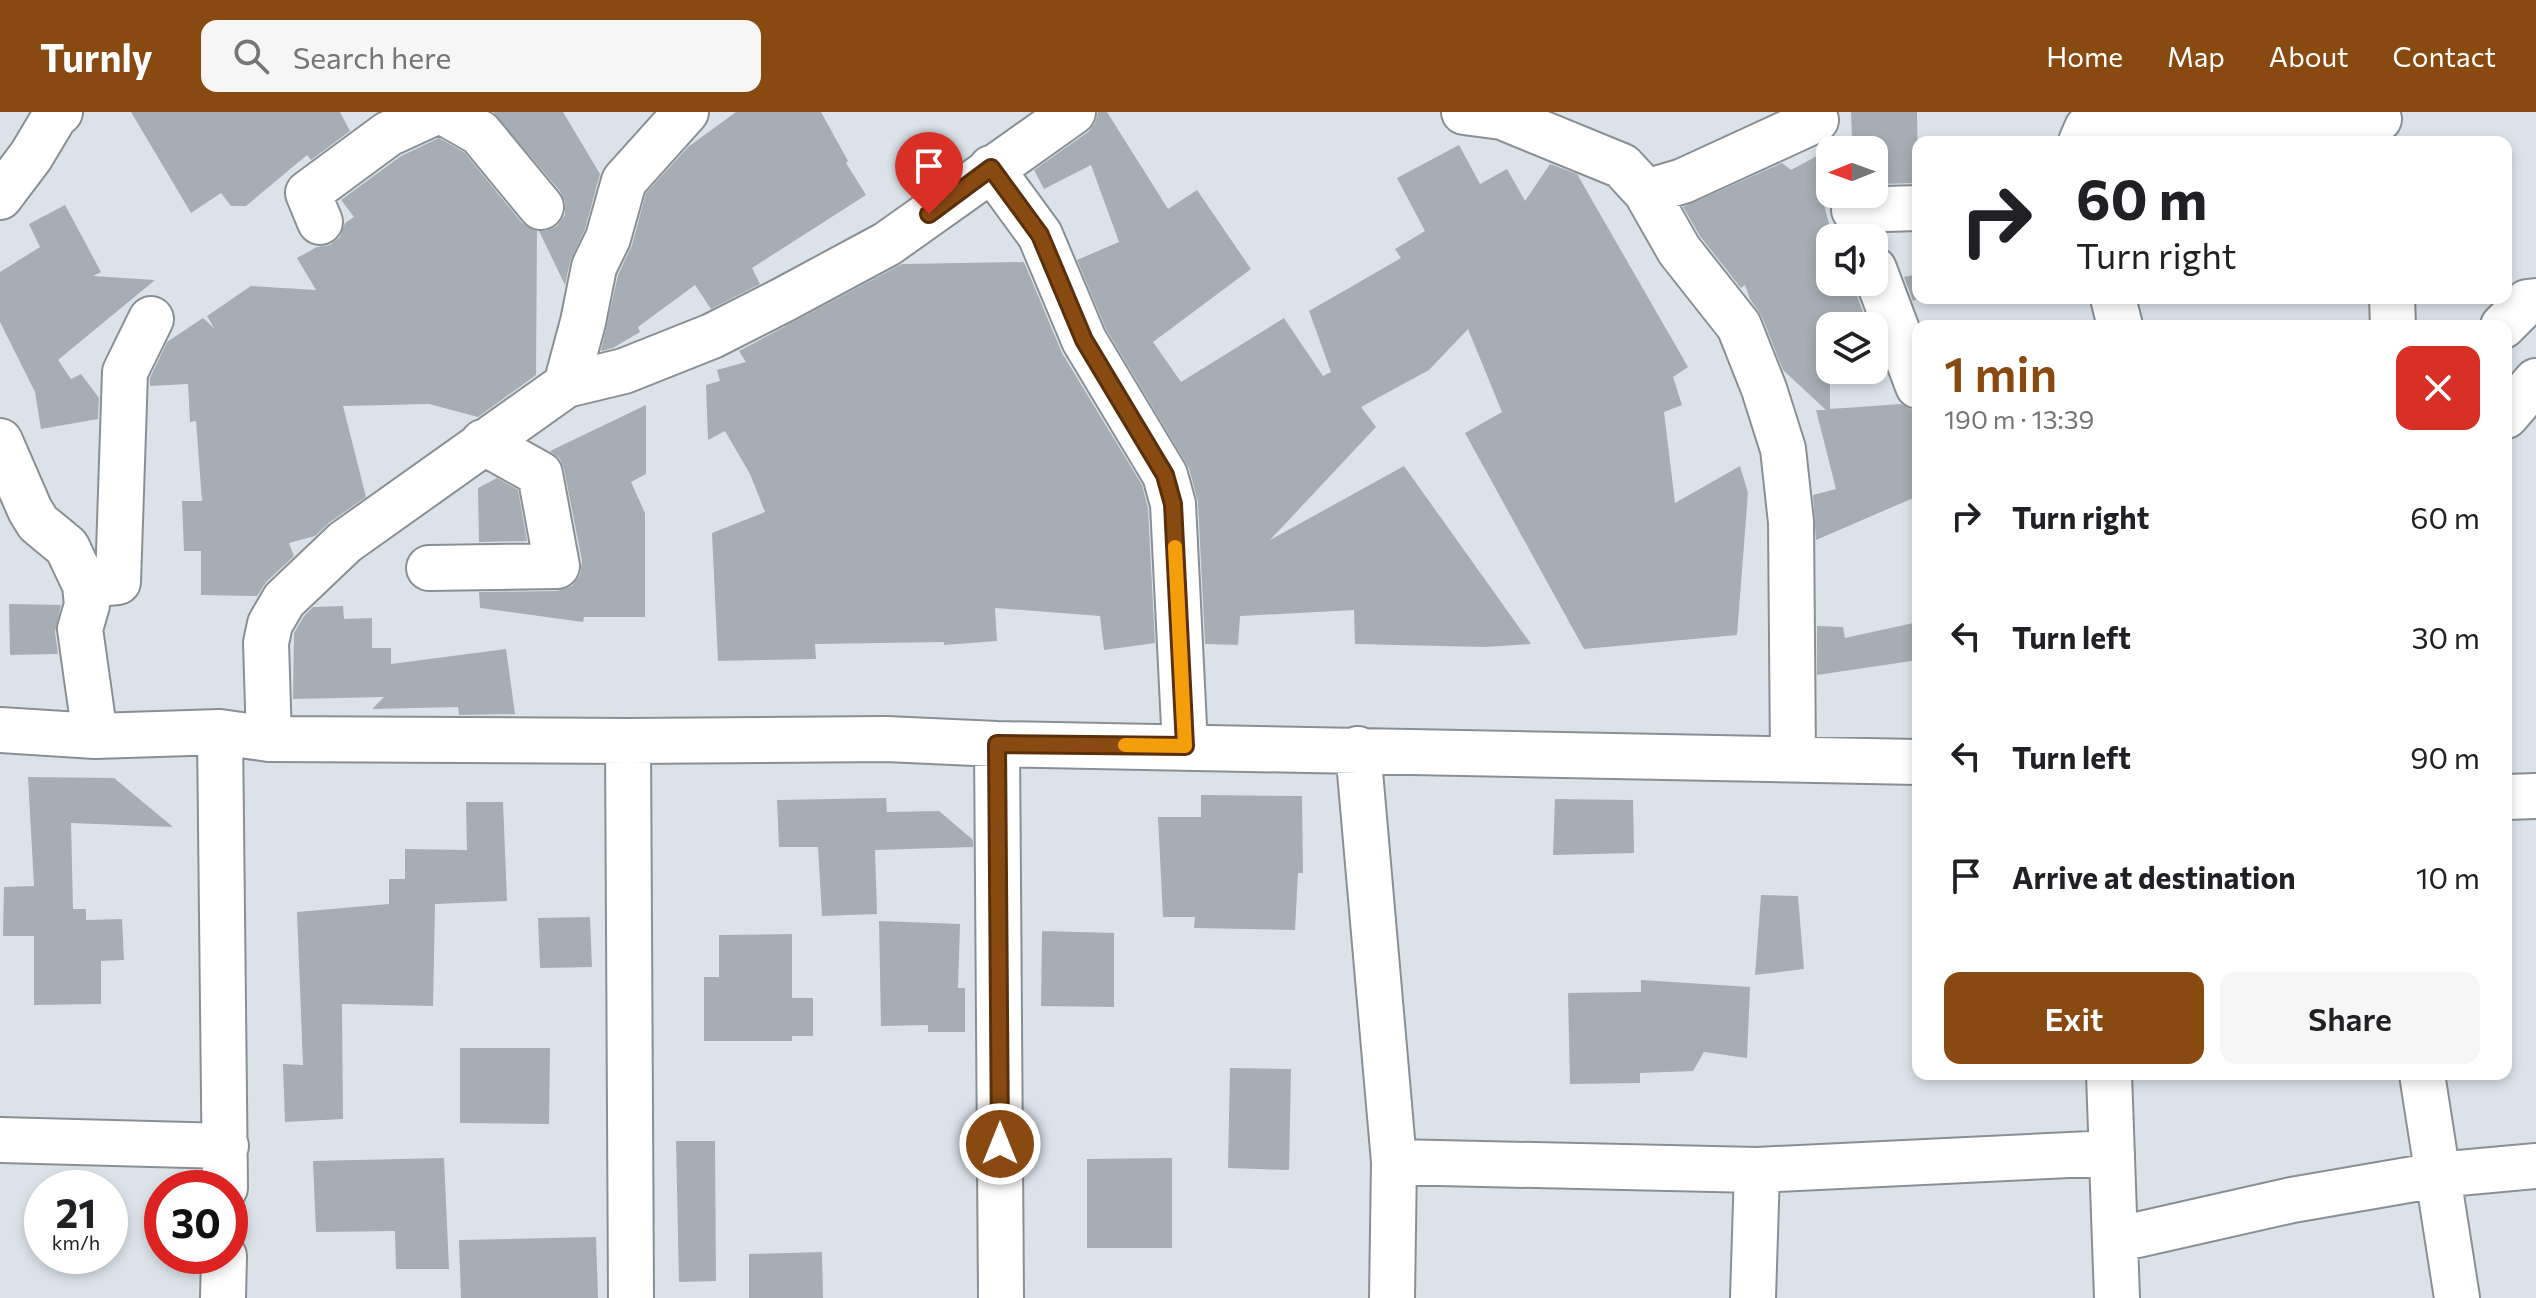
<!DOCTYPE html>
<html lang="en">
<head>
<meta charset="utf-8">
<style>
  body { margin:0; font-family:Commissioner,sans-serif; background:#f6f6f6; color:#202124; height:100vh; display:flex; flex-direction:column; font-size:30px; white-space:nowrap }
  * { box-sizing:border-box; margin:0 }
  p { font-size:26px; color:#757577 }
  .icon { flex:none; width:44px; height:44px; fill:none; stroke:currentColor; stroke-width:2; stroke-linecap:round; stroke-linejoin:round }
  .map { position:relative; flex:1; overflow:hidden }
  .details { position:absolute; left:1912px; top:208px; width:600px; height:760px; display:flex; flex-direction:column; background:#fff; border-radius:16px; box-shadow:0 4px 12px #0003 }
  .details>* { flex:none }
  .top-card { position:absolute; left:1912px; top:24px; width:600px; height:168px; border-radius:16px; box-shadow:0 4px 12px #0003; background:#fff; color:#202124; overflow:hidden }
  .needle { width:52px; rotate:269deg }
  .controls { position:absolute; left:1816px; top:24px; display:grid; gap:16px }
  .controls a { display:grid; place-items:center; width:72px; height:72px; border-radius:16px; background:#fff; box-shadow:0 4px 12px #0003; font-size:40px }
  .speed { position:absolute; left:24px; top:1058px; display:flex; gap:16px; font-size:40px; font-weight:700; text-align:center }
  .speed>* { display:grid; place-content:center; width:104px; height:104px; border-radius:50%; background:#fff; box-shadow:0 4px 12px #0003; line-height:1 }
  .speed small { font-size:20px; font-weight:400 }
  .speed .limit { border:12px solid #d22; background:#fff; color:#111 }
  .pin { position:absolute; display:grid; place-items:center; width:68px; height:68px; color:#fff; margin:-82px -34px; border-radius:50% 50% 50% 0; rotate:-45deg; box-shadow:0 0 8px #0007 }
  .pin .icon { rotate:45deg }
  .me { position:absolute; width:88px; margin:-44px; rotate:0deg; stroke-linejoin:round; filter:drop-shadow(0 0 6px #0008) }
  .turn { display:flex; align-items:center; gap:28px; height:168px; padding:0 32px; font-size:36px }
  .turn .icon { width:104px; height:104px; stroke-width:2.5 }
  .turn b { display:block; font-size:56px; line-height:68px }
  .round { display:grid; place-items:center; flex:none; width:84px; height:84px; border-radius:16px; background:#f6f6f6 }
  .headline { display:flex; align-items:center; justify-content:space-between; height:136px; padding:0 32px }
  h1 { font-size:48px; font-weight:600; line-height:60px; color:#894a11 }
  .cta { display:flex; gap:16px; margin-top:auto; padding:16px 32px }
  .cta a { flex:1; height:92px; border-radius:16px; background:#894a11; color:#fff; font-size:32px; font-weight:600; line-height:92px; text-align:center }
  .cta a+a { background:#f6f6f6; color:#202124 }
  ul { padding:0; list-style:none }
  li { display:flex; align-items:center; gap:24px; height:120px; padding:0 32px }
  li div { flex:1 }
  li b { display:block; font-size:30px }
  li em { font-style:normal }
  header { display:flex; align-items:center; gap:48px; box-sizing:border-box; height:112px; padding:0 40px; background:#894a11; color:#fff }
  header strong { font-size:38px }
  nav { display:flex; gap:44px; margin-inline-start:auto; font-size:28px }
  .search { width:560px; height:72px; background:#f6f6f6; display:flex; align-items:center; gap:20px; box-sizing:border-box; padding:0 28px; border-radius:16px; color:#757577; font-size:30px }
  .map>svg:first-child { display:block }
</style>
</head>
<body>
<header>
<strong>Turnly</strong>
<div class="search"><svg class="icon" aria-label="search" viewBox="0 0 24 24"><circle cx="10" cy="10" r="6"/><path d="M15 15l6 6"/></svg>Search here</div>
<nav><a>Home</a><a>Map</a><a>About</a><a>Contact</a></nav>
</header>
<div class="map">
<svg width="2536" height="1186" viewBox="0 0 2536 1186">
  <rect width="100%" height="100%" fill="#dbe3e9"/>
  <path fill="#a6aeb3" d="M 131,0 L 340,0 L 350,19 L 311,48 L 307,43 L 246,94 L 231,94 L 221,81 L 191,101 Z
    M 493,0 L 563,0 L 600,62 L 585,117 L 570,150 L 565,173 L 539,119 L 546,119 L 557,114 L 565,103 L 565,90 L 560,79 Z
    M 736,0 L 821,0 L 848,49 L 846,51 L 866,83 L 752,156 L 760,172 L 711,197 L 695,173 L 638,215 L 640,220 L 613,236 L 601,239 L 618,163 L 632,133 L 646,81 L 688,35 Z
    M 1098,0 L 1107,0 L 1168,97 L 1197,78 L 1251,157 L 1153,230 L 1181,270 L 1284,206 L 1323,264 L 1331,260 L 1309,199 L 1401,146 L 1395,137 L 1425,119 L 1397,66 L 1459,33 L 1480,72 L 1507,57 L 1525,89 L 1550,52 L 1577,62 L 1688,255 L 1673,265 L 1682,293 L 1664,300 L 1675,391 L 1740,354 L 1748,381 L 1737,523 L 1584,537 L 1465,321 L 1502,300 L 1468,217 L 1429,258 L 1361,295 L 1376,315 L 1270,428 L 1404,354 L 1531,532 L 1485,535 L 1355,532 L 1354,498 L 1240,504 L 1238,533 L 1205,532 L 1198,390 L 1189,356 L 1106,217 L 1077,148 L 1119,130 L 1091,53 L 1044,77 L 1034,58 L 1088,20 L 1095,11 Z
    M 1851,0 L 1917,0 L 1918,71 L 1874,72 L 1874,38 L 1830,38 L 1830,82 L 1836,82 L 1832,86 L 1822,86 L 1833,126 L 1830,126 L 1830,170 L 1846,170 L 1848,177 L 1854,176 L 1866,208 L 1851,214 L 1830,214 L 1830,297 L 1901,292 L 1912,298 L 1918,326 L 1918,384 L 1816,428 L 1813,383 L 1836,377 L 1816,298 L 1826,298 L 1783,258 L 1762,205 L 1750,187 L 1745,173 L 1741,176 L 1700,124 L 1683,95 L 1782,51 L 1791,58 L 1852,25 Z
    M 439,26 L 464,40 L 522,111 L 537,119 L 536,263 L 478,305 L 429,292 L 343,294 L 366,385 L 330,410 L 315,424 L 289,431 L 294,444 L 266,470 L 257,484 L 201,483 L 201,439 L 184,439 L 182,389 L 202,389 L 196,309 L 190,310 L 188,272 L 150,274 L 150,266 L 167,230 L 203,206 L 214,216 L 207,204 L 251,174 L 316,178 L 297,146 L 317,135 L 330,133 L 340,125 L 345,111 L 354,105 L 341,88 L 401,44 Z
    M 65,93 L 101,160 L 93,164 L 155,168 L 58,248 L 71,267 L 81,262 L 99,286 L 98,307 L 41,317 L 35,280 L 0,210 L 0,160 L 40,135 L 29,112 Z
    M 1024,150 L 1062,241 L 1142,373 L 1148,396 L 1155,531 L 1104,538 L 1100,504 L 995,496 L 997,529 L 944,533 L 944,530 L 815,532 L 816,547 L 718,549 L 712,421 L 765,400 L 750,362 L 725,319 L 708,328 L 706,273 L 720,269 L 717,258 L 746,250 L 739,239 L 902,152 Z
    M 1918,162 L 1919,186 L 1913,189 L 1904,165 Z
    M 646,293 L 646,362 L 631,370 L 645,401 L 645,505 L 584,505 L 583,510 L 480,496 L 479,480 L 557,479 L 572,474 L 580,463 L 582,449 L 564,357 L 560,347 L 550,339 Z
    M 497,366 L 518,378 L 527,429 L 479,430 L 478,376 Z
    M 9,492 L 61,493 L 55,520 L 58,542 L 10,543 Z
    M 343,494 L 344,507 L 372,506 L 372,536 L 391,536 L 391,552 L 506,537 L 515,602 L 459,603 L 458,595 L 372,597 L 384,585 L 293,587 L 294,521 L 304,504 L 313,495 Z
    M 1918,510 L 1918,548 L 1817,563 L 1817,514 L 1843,515 L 1845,526 Z
    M 28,665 L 114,666 L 173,715 L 71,711 L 73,797 L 86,797 L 86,808 L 122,807 L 124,848 L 101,849 L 101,892 L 34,893 L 34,824 L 3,824 L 4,775 L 34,774 Z
    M 1201,683 L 1302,684 L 1303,761 L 1298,761 L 1295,818 L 1194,816 L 1195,805 L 1163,805 L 1158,705 L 1201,705 Z
    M 886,686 L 887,700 L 939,699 L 973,728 L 973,735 L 875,738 L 877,802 L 822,804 L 818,735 L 779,735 L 777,688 Z
    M 1555,687 L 1633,688 L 1634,741 L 1553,743 Z
    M 466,690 L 503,690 L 507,789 L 435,792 L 433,894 L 342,892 L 343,1007 L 285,1010 L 283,952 L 303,953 L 297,800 L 389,792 L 389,767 L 405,767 L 405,737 L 467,738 Z
    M 1761,783 L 1798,784 L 1804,857 L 1755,863 Z
    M 590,805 L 592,855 L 540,856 L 538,806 Z
    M 879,809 L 960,812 L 958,876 L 965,876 L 965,920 L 928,920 L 928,913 L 881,914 Z
    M 1042,819 L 1114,821 L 1114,895 L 1041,894 Z
    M 792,822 L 792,886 L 813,886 L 813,924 L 792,924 L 792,929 L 704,929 L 704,865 L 719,865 L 719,823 Z
    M 1641,868 L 1750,875 L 1747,946 L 1704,940 L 1693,959 L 1640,961 L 1640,971 L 1570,972 L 1568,881 L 1641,880 Z
    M 460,936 L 550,936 L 549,1012 L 460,1011 Z
    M 1230,956 L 1291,957 L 1289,1058 L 1228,1056 Z
    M 676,1029 L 715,1029 L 716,1169 L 679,1170 Z
    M 444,1046 L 449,1157 L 396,1157 L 395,1119 L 316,1120 L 313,1049 Z
    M 1172,1046 L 1172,1136 L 1087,1136 L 1087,1047 Z
    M 596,1125 L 598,1186 L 461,1186 L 459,1128 Z
    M 822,1140 L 823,1186 L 749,1186 L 749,1142 Z"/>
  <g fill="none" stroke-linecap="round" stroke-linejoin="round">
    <g stroke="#899095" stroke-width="48">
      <path id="street" d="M 443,0 L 480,21 L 541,95
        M 1464,0 L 1502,5 L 1622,54 L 1646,80 L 1683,69 L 1816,8
        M 2081,30 L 2087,16 L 2379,7
        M 991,56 L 1040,123 L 1084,228 L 1165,363 L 1173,392 L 1185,634
        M 1646,80 L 1679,138 L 1739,214 L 1764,277 L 1783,337 L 1791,410 L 1793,646
        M 0,85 L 31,44 L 55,4 L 60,0
        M 1854,98 L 1918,96
        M 320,110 L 308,81 L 388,22 L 436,0
        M 1874,157 L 1918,274
        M 2113,186 L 2120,214
        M 2392,186 L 2393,214
        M 2503,214 L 2527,190 L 2536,189
        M 566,273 L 583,210 L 594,155 L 608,126 L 624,69 L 686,0
        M 2506,304 L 2536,269
        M 0,329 L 30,398 L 38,411 L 67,435 L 85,473 L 87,493 L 80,517 L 95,624
        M 429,456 L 557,454 L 540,362 L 483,330
        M 85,473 L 118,470 L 125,260 L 151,207
        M 0,618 L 95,624 L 220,620 L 269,627 L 628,629 L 886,627 L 997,632 L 1918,650
        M 220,620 L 225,1076
        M 269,627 L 266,531 L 270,512 L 284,488 L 345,430 L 566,273 L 624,259 L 712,224 L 783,188 L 887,132 L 1073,0
        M 628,629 L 631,1186
        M 997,632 L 1001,1186
        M 1358,637 L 1394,1050 L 1392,1186
        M 2506,685 L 2536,684
        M 2109,962 L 2117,1186
        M 2422,962 L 2457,1186
        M 0,1028 L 226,1034
        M 1394,1050 L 1757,1058 L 2112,1041
        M 2115,1128 L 2292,1088 L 2437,1063 L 2536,1054
        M 223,1186 L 224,1144
        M 1753,1186 L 1757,1058"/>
    </g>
    <use href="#street" stroke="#fff" stroke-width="44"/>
  </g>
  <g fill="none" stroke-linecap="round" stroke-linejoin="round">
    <g stroke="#59300b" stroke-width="20">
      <path id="route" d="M 929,102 L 991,56 L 1040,123 L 1084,228 L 1165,363 L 1173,392 L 1185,634 L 997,632 L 1000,1032"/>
    </g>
    <use href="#route" stroke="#894a11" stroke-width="14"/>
    <path stroke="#f59e0b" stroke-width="14" d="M 1125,633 L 1185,634 L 1175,435"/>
  </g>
</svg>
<div class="controls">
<a><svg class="needle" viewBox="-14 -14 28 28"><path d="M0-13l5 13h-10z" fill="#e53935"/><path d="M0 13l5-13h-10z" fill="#757577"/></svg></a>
<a><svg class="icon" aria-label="sound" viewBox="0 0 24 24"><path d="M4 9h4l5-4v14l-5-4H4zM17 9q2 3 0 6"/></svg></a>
<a><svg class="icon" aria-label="layers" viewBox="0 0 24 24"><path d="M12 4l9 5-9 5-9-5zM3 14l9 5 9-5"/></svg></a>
</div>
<div class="speed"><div>21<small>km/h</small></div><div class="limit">30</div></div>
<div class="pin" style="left:929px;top:102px;background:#d93025"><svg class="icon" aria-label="arrive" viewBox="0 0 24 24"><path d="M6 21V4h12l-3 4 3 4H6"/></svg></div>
<svg class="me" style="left:1000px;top:1032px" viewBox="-20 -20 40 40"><circle r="17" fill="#894a11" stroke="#fff" stroke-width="3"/><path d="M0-11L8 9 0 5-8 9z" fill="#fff"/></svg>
<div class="top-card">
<div class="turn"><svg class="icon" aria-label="right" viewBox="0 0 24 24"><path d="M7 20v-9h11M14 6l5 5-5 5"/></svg><div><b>60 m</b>Turn right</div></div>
</div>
<section class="details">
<div class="headline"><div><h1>1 min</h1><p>190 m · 13:39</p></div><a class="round" style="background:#d93025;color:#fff"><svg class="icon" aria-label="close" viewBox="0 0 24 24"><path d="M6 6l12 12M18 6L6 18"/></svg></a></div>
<ul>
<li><svg class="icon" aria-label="right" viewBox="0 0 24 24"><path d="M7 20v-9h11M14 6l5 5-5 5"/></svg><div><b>Turn right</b></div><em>60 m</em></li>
<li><svg class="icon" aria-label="left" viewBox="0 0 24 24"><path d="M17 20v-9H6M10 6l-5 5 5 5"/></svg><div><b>Turn left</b></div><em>30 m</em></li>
<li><svg class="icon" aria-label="left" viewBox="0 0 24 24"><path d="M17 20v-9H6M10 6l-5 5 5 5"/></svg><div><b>Turn left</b></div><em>90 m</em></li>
<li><svg class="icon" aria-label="arrive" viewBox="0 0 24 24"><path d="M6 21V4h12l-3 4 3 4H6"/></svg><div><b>Arrive at destination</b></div><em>10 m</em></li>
</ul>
<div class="cta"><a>Exit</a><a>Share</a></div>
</section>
</div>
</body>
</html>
